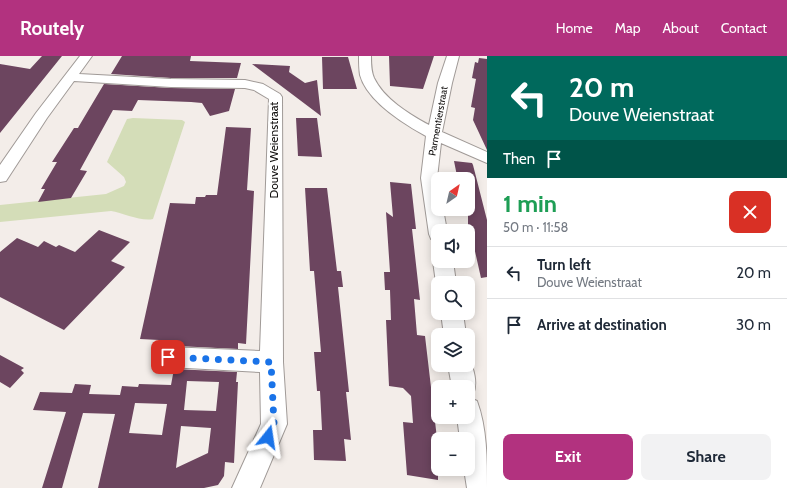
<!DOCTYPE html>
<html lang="en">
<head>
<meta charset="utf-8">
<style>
  body { margin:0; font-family:Cabin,sans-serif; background:#f2f2f3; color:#1f2937; height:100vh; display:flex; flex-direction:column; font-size:15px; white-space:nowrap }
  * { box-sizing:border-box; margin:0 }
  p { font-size:13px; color:#747a83 }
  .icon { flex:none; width:22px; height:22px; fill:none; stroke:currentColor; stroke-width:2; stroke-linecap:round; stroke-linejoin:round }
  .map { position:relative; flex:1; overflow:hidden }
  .sheet { display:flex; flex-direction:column; background:#fff; width:300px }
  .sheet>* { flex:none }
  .guide { background:#00695c; color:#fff; overflow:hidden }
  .needle { width:26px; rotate:34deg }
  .tools { position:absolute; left:431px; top:116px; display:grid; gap:8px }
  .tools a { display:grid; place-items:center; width:44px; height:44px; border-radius:8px; background:#fff; box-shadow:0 2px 10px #0003; font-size:20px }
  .pin { position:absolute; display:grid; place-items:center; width:34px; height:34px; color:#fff; margin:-17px; border-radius:8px; box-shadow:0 2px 6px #0006 }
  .me { position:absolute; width:44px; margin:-22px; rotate:15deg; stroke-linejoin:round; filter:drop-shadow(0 0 3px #0008) }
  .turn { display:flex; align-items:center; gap:14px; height:84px; padding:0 16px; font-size:18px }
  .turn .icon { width:52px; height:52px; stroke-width:2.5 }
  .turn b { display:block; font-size:28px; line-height:34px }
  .then { display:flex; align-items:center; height:38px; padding:0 16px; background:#0003; gap:8px; font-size:15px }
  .round { display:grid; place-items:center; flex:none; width:42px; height:42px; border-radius:8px; background:#f2f2f3 }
  .summary { display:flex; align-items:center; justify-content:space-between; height:68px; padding:0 16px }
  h1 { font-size:24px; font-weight:800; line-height:30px; color:#1e9e55 }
  .cta { display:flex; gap:8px; margin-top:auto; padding:8px 16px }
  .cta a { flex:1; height:46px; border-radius:8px; background:#b2327f; color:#fff; font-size:16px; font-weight:800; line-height:46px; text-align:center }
  .cta a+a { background:#f2f2f3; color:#1f2937 }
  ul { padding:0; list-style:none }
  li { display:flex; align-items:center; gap:12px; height:52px; padding:0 16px; border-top:1px solid #e0e1e3 }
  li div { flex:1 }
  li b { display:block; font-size:15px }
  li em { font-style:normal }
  header { display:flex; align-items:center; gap:24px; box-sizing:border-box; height:56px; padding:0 20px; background:#b2327f; color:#fff }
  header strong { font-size:19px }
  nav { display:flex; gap:22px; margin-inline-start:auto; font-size:14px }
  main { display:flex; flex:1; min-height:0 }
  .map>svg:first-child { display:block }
</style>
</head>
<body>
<header>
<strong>Routely</strong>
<nav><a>Home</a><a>Map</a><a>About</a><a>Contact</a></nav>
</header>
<main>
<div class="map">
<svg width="487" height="432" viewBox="0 0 487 432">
  <rect width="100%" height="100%" fill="#f3ede9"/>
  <path fill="#d4ddb8" d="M 133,62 L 182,64 L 185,66 L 153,163 C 142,166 123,157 111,155 L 0,166 L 0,149 L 106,138 L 124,130 L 126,126 L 124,121 L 107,106 L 127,63 Z"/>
  <path fill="#6c455f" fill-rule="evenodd" d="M 42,0 L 62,0 L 0,77 L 0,8 L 30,13 Z
    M 122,0 L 191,0 L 190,5 L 241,7 L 237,22 L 171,22 L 111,18 Z
    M 389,0 L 434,0 L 423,33 L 390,30 Z
    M 322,1 L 348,1 L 357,33 L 323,33 Z
    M 479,2 L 487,3 L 487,94 L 473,64 L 475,52 L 471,51 L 476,23 L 472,22 L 475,6 L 478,7 Z
    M 252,8 L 290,10 L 289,16 L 305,27 L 317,24 L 321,60 Z
    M 104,28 L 171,32 L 235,33 L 229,55 L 210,60 L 202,47 L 191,46 L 138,44 L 132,55 L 113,54 L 80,114 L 87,115 L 71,142 L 38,146 L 45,133 L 41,133 L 57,106 L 52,106 L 74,72 L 78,72 L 79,70 Z
    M 296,62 L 317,62 L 322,101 L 298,100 Z
    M 226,71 L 251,72 L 247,134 L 254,135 L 246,288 L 238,287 L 238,293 L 177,290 L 178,285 L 140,283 L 170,147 L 195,148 L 196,141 L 205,141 L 206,139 L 217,139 Z
    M 454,105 L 472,107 L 473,109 L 487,164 L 487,221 L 481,222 L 472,182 L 468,181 L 468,121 L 457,120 Z
    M 390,126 L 411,128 L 416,173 L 412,173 L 420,244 L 414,243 L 417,279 L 425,280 L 438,391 L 438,424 L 407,419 L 403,366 L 413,367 L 411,340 L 403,332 L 389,330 L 386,264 L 391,264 L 390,234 L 385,234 L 384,216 L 390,216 L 386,156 L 393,161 Z
    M 305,132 L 327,132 L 337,215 L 341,215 L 343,231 L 338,231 L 349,336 L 346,336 L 351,384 L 344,383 L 346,405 L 314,404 L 313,374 L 322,374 L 320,335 L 317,335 L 314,296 L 321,296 L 314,215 L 310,215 Z
    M 99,174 L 130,186 L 111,205 L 125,211 L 64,274 L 0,241 L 0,196 L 17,182 L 38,191 L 44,185 L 56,191 L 59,189 L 75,196 Z
    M 0,299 L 24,312 L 21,314 L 24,317 L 10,332 L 0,326 Z
    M 174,313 L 237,316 L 236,326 L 238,326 L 234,407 L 225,406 L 224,420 L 218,429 L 204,432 L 98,432 L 115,358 L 83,357 L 62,432 L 42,432 L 66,356 L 33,354 L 40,336 L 72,337 L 75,328 L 91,329 L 89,338 L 120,339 L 122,330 L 138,331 L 139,328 L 171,329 ZM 187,325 L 219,326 L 216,355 L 184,354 ZM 135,347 L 167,348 L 162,379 L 129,377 ZM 181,370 L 211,372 L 208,397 L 176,412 Z"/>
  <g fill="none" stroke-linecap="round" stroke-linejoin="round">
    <g stroke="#a09a97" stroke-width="2">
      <path id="minor" d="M 80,0 L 92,0 L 79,18 L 171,23 L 245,24 L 263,28 L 280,38 L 282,41 L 283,306 L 287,368 L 260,432 L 232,432 L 261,368 L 260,316 L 168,311 L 160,308 L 156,301 L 160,294 L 168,291 L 260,295 L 269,43 L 254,34 L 245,32 L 171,31 L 74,25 L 47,62 L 6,125 L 0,126 L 0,109 L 36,57 Z
        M 359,0 L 371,0 C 371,7 371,15 374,22 C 384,43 409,58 429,69 L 438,27 L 447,0 L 459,0 L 452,27 L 442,76 L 487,96 L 487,107 L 441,87 L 437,122 L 438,153 L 443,153 L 447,175 L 438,175 L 438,184 L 431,183 L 429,178 L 421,122 L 426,80 C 404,68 367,45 360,19 C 359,13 359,6 359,0 Z
        M 438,199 L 438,205 L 453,205 L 456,227 L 438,227 L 438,231 L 436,227 L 433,205 Z
        M 441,257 L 463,257 L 466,279 L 444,279 Z
        M 468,302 C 474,312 478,327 473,339 L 468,340 L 468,331 L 452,331 L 448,309 L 468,309 Z
        M 468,341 L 477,345 C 487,372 487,403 487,432 L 467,432 L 464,413 L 468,413 L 468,383 L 460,383 L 457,361 L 468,361 Z"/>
    </g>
    <use href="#minor" fill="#fff" fill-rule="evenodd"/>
  </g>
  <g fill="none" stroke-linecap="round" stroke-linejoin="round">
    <path stroke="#1a73e8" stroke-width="7" stroke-dasharray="0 12.6" d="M 168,301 L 271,306 L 274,368 L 268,381"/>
  </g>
  <g text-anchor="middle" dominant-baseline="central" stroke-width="4" stroke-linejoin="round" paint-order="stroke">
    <g font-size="10" fill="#12100f" stroke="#fff">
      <text transform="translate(438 65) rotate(-80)">Parmentierstraat</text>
    </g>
    <g font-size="12" fill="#12100f" stroke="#fff">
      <text transform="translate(273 94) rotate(-90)">Douve Weienstraat</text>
    </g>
  </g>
</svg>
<div class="tools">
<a><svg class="needle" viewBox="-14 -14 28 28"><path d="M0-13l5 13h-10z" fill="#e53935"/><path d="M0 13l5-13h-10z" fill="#747a83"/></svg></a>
<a><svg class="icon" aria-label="sound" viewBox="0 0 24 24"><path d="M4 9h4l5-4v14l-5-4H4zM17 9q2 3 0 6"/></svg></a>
<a><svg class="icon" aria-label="search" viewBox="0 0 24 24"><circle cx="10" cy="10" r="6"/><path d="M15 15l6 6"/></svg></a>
<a><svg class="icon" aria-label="layers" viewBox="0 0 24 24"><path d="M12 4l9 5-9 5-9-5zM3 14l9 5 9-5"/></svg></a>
<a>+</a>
<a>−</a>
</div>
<div class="pin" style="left:168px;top:301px;background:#d93025"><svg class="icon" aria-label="arrive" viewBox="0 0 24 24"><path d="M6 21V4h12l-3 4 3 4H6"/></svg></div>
<svg class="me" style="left:268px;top:381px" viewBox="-20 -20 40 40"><path d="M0-17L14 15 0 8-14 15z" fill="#1a73e8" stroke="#fff" stroke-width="4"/></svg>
</div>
<section class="sheet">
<div class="guide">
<div class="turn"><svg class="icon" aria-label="left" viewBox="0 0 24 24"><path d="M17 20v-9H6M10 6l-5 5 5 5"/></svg><div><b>20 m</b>Douve Weienstraat</div></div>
<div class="then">Then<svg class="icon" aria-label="arrive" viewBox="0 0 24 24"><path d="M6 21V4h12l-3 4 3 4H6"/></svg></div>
</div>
<div class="summary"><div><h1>1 min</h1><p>50 m · 11:58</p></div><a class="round" style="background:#d93025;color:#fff"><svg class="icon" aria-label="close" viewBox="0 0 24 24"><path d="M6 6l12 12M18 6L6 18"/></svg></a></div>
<ul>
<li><svg class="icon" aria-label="left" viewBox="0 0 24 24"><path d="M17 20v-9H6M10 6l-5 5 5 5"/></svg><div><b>Turn left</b><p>Douve Weienstraat</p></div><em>20 m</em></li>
<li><svg class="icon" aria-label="arrive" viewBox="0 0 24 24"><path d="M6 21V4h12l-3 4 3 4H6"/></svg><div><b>Arrive at destination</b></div><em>30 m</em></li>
</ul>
<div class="cta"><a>Exit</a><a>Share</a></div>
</section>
</main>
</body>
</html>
